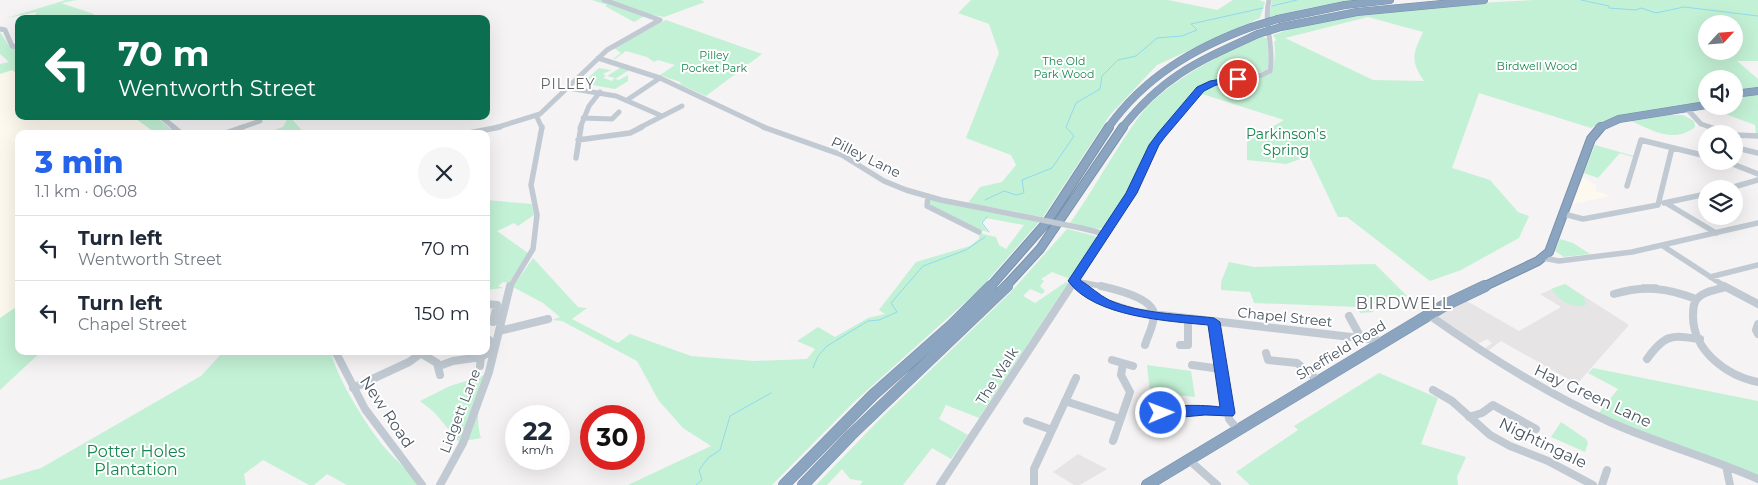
<!DOCTYPE html>
<html lang="en">
<head>
<meta charset="utf-8">
<style>
  body { margin:0; font-family:Montserrat,sans-serif; background:#f6f6f7; color:#1f2937; height:100vh; display:flex; flex-direction:column; font-size:19px; white-space:nowrap }
  * { box-sizing:border-box; margin:0 }
  p { font-size:16px; color:#747a83 }
  .icon { flex:none; width:28px; height:28px; fill:none; stroke:currentColor; stroke-width:2; stroke-linecap:round; stroke-linejoin:round }
  .map { position:relative; flex:1; overflow:hidden }
  .sheet { position:absolute; left:15px; top:130px; width:475px; height:225px; display:flex; flex-direction:column; background:#fff; border-radius:10px; box-shadow:0 5px 20px #0002 }
  .sheet>* { flex:none }
  .top-card { position:absolute; left:15px; top:15px; width:475px; height:105px; border-radius:10px; box-shadow:0 5px 20px #0002; background:#0b6e4f; color:#fff; overflow:hidden }
  .needle { width:32px; rotate:64deg }
  .tools { position:absolute; left:1698px; top:15px; display:grid; gap:10px }
  .tools a { display:grid; place-items:center; width:45px; height:45px; border-radius:50%; background:#fff; box-shadow:0 5px 20px #0002; font-size:25px }
  .speed { position:absolute; left:505px; top:405px; display:flex; gap:10px; font-size:25px; font-weight:700; text-align:center }
  .speed>* { display:grid; place-content:center; width:65px; height:65px; border-radius:50%; background:#fff; box-shadow:0 5px 20px #0002; line-height:1 }
  .speed small { font-size:12px; font-weight:400 }
  .speed .limit { border:8px solid #d22; background:#fff; color:#111 }
  .pin { position:absolute; display:grid; place-items:center; width:42px; height:42px; color:#fff; margin:-21px; border:2px solid #fff; border-radius:50%; box-shadow:0 1px 5px #0007 }
  .me { position:absolute; width:55px; margin:-28px; rotate:89deg; stroke-linejoin:round; filter:drop-shadow(0 0 4px #0008) }
  .turn { display:flex; align-items:center; gap:18px; height:105px; padding:0 20px; font-size:22px }
  .turn .icon { width:65px; height:65px; stroke-width:2.5 }
  .turn b { display:block; font-size:35px; line-height:42px }
  .round { display:grid; place-items:center; flex:none; width:52px; height:52px; border-radius:26px; background:#f6f6f7 }
  .overview { display:flex; align-items:center; justify-content:space-between; height:85px; padding:0 20px }
  h1 { font-size:30px; font-weight:800; line-height:38px; color:#2563eb }
  ul { padding:0; list-style:none }
  li { display:flex; align-items:center; gap:15px; height:65px; padding:0 20px; border-top:1px solid #e0e1e3 }
  li div { flex:1 }
  li b { display:block; font-size:19px }
  li em { font-style:normal }
  .map>svg:first-child { display:block }
</style>
</head>
<body>
<div class="map">
<svg width="1758" height="485" viewBox="0 0 1758 485">
  <rect width="100%" height="100%" fill="#f5f3f3"/>
  <path fill="#fdf9ef" d="M 12,70 L 19,75 L 19,116 L 132,116 L 157,134 L 19,134 L 19,305 L 0,318 L 0,74 Z
    M 1583,177 L 1596,185 L 1596,191 L 1611,196 L 1572,204 Z"/>
  <path fill="#e6e4e5" d="M 1565,284 L 1629,325 L 1577,384 L 1501,341 L 1488,351 L 1484,349 L 1492,343 L 1487,339 L 1476,345 L 1438,316 L 1465,300 L 1519,331 L 1561,307 L 1540,294 Z
    M 1078,454 L 1107,469 L 1080,485 L 1074,485 L 1053,472 Z"/>
  <path fill="#c3f1d5" fill-rule="evenodd" d="M 66,0 L 77,0 L 61,3 L 94,14 L 93,18 L 31,19 L 37,12 L 7,18 Z
    M 592,0 L 701,0 L 705,2 L 664,17 L 648,14 L 634,22 L 605,6 L 607,5 Z
    M 971,0 L 1168,0 L 1217,10 L 1233,0 L 1259,0 L 1265,2 L 1260,18 L 1157,65 L 1110,115 L 1043,217 L 968,203 L 980,187 L 1002,182 L 1016,165 L 1011,155 L 966,138 L 999,53 L 989,24 L 958,13 Z
    M 1272,0 L 1364,0 L 1309,8 L 1269,18 Z
    M 1535,0 L 1758,0 L 1758,61 L 1737,61 L 1758,79 L 1758,89 L 1734,91 L 1734,79 L 1706,79 L 1706,101 C 1671,114 1622,108 1591,128 L 1479,93 L 1452,168 L 1490,180 L 1518,212 L 1529,216 L 1519,238 L 1461,270 L 1430,281 L 1347,217 L 1338,217 L 1309,156 L 1286,164 L 1247,160 L 1247,142 L 1284,120 L 1199,93 L 1211,85 L 1269,75 C 1275,68 1276,52 1274,42 L 1276,40 L 1273,35 C 1357,6 1447,5 1535,0 ZM 1368,17 L 1423,32 C 1414,53 1409,59 1424,81 L 1373,80 L 1285,38 ZM 1706,24 L 1734,24 L 1734,51 L 1706,51 Z
    M 666,20 L 762,54 L 706,96 L 681,85 L 680,82 L 660,75 L 675,65 L 658,60 L 654,62 L 647,57 L 626,51 L 615,59 L 613,59 L 621,53 L 614,48 Z
    M 0,32 L 9,46 L 19,49 L 19,75 L 12,70 L 0,74 L 0,64 L 9,62 L 0,54 Z
    M 1262,37 L 1267,38 L 1269,60 L 1267,71 L 1220,80 L 1198,88 L 1151,143 L 1143,166 L 1104,228 L 1094,229 L 1070,223 C 1095,188 1115,149 1141,114 C 1168,80 1223,53 1262,37 Z
    M 623,66 L 631,69 L 615,79 L 619,80 L 628,75 L 628,81 L 615,89 L 587,84 L 587,79 L 599,68 L 611,70 L 603,74 L 606,76 L 603,78 L 612,81 L 615,78 L 607,76 Z
    M 1758,93 L 1758,135 L 1756,134 L 1755,125 L 1707,107 L 1734,106 L 1734,97 Z
    M 1668,115 L 1683,115 L 1694,121 L 1695,127 C 1674,144 1652,130 1631,121 Z
    M 132,116 L 155,116 L 177,134 L 157,134 Z
    M 289,116 L 296,116 L 291,118 L 305,134 L 281,134 L 282,131 L 276,134 L 262,134 L 283,127 Z
    M 1595,145 L 1634,156 L 1633,157 L 1620,153 L 1598,178 L 1584,173 Z
    M 933,199 L 1039,222 L 980,289 L 854,402 L 772,485 L 628,485 L 711,446 L 683,428 L 659,401 L 637,361 L 562,321 L 552,320 L 560,317 L 543,303 L 513,287 L 533,258 L 578,307 L 587,308 L 572,319 L 618,343 L 630,334 L 691,356 L 754,361 L 807,359 L 815,349 L 797,341 L 818,327 L 835,337 L 868,318 L 885,314 L 879,310 L 916,262 L 970,246 L 979,239 L 979,233 L 996,237 L 999,245 L 1006,249 L 1024,225 L 986,218 L 981,223 L 988,232 L 972,228 L 930,205 L 930,200 Z
    M 486,200 L 532,204 L 534,215 L 518,226 L 514,223 L 497,231 L 528,253 L 509,283 L 503,282 L 498,286 L 503,288 L 486,290 Z
    M 1067,229 L 1095,236 L 1098,239 L 1070,279 L 1052,272 L 1041,279 L 1044,281 L 1040,286 L 1045,291 L 1042,294 L 1030,289 L 1023,296 L 1035,303 L 1066,282 L 1068,283 L 979,418 L 946,405 L 939,419 L 968,435 L 951,459 L 932,448 L 903,485 L 860,485 L 863,481 L 850,479 L 842,469 L 827,485 L 816,485 L 880,419 L 1010,293 Z
    M 1560,239 L 1573,243 L 1590,254 L 1564,257 L 1555,251 Z
    M 1229,262 L 1254,267 L 1375,264 L 1407,296 L 1359,307 L 1368,306 L 1374,312 L 1360,313 L 1358,307 L 1254,303 L 1250,292 L 1221,290 L 1221,282 Z
    M 1565,284 L 1584,297 L 1586,305 C 1569,308 1562,302 1551,289 Z
    M 19,305 L 19,351 L 42,351 L 0,390 L 0,318 Z
    M 224,351 L 331,351 C 335,376 368,428 385,448 C 395,460 410,471 418,485 L 347,485 L 327,474 L 314,485 L 309,485 L 263,460 L 244,474 L 246,485 L 0,485 L 0,480 L 41,468 L 201,376 Z
    M 1147,365 L 1191,371 L 1195,397 L 1150,392 Z
    M 1593,368 L 1758,401 L 1758,476 L 1670,444 L 1598,414 L 1618,389 L 1588,373 Z
    M 1379,373 L 1438,398 L 1421,444 L 1466,457 L 1457,477 L 1458,485 L 1250,485 L 1236,472 L 1298,430 L 1294,426 Z
    M 485,375 C 481,396 474,417 481,438 L 459,442 L 435,413 L 420,401 L 450,386 Z
    M 1561,422 L 1586,439 L 1588,443 L 1585,452 L 1551,437 Z"/>
  <g fill="none" stroke-linecap="round" stroke-linejoin="round">
    <path stroke="#90daee" stroke-width="1" d="M 1581,0 L 1609,6 L 1609,8 L 1636,10 L 1641,8 L 1656,13 L 1684,7 L 1758,16
      M 1272,6 L 1297,0
      M 985,200 L 1004,191 L 1016,195 L 1024,193 L 1022,180 L 1052,168 L 1074,136 L 1066,127 L 1076,103 L 1100,89 L 1102,76 L 1118,60 L 1136,56 L 1157,38 L 1182,36 L 1197,30 L 1191,24 L 1263,8
      M 987,217 L 982,223 L 989,232
      M 813,368 L 818,356 L 827,346 L 868,321 L 879,320 L 897,312 L 891,303 L 923,266 L 966,250 L 985,237
      M 696,485 L 702,480 L 699,470 L 708,458 L 720,450 L 730,416 L 771,393"/>
    <g stroke="#7690ad" stroke-width="8">
      <path id="highway-far2" d="M 1278,19 L 1345,5 L 1390,0
        M 1281,27 L 1357,12 L 1484,0
        M 1734,94 L 1758,91
        M 1108,128 C 1144,77 1194,48 1251,27
        M 1122,128 C 1164,75 1199,61 1258,34
        M 1599,128 L 1619,119 L 1706,105"/>
    </g>
    <g stroke="#7690ad" stroke-width="10">
      <path id="highway-far1" d="M 990,287 L 1047,222 L 1109,127
        M 1005,287 L 1040,249 L 1123,127
        M 1483,287 L 1538,261 L 1549,252 L 1591,139 L 1601,127"/>
    </g>
    <g stroke="#7690ad" stroke-width="12">
      <path id="highway" d="M 784,485 L 873,395 L 952,325 L 991,286
        M 803,485 L 851,435 L 1007,286
        M 1147,485 L 1445,305 L 1485,286"/>
    </g>
    <path stroke="#c1cad2" stroke-width="5" d="M 0,29 L 5,30 L 12,46 L 19,47
      M 598,58 L 660,78 L 766,128
      M 568,88 L 616,96 L 662,116
      M 627,100 L 660,78
      M 1688,110 L 1701,124 L 1713,128
      M 536,115 L 542,128
      M 160,116 L 175,128
      M 583,118 L 612,119 L 619,112
      M 240,128 L 260,121
      M 495,128 L 540,114 L 607,50 L 660,20 L 604,0
      M 580,128 L 589,106 L 600,92
      M 639,128 L 682,106
      M 1168,128 L 1201,89 L 1207,85 L 1262,75 L 1270,71 C 1275,47 1263,24 1269,0"/>
    <path stroke="#c1cad2" stroke-width="5.5" d="M 173,127 L 182,134
      M 763,127 L 842,155 L 884,181 L 906,190 L 941,200 L 1032,218
      M 1709,127 L 1729,134
      M 223,134 L 243,127
      M 464,134 L 500,127
      M 1734,135 L 1758,136
      M 578,140 L 630,133 L 642,127
      M 486,155 L 486,165
      M 1734,155 L 1737,148 L 1758,153
      M 576,158 L 581,127
      M 1725,161 L 1758,174
      M 1627,186 L 1641,140 L 1706,156
      M 1727,189 L 1758,180
      M 928,196 L 927,206 L 979,232
      M 1664,203 L 1706,194
      M 1666,203 L 1716,233
      M 1564,214 L 1583,219 L 1658,205 L 1672,148
      M 1081,228 L 1105,234
      M 1663,246 L 1726,287
      M 1543,258 L 1559,261 L 1632,252 L 1758,223
      M 1710,277 L 1758,265
      M 1074,281 L 1083,287
      M 1075,281 L 1106,287
      M 510,287 L 533,249 L 537,215 L 531,185 L 542,127
      M 1070,287 L 1132,193 L 1154,145 L 1169,127
      M 1643,287 L 1656,287"/>
    <path stroke="#c1cad2" stroke-width="8" d="M 1081,286 L 1104,302 L 1135,312 L 1377,340 L 1382,343
      M 1101,286 C 1114,289 1154,298 1154,315 C 1154,325 1148,335 1145,345
      M 1724,286 L 1758,304
      M 1726,287 C 1717,290 1704,291 1698,298 C 1693,302 1693,310 1693,316 C 1693,351 1727,376 1758,382
      M 1614,294 C 1644,285 1667,288 1696,299
      M 486,304 L 497,305 L 493,322
      M 1429,315 C 1487,356 1547,394 1612,423 C 1660,444 1710,458 1758,479
      M 1349,316 L 1361,338
      M 1214,322 L 1229,419 L 1238,430
      M 1758,324 L 1756,330 L 1758,334
      M 499,331 L 548,319
      M 1180,345 L 1188,345 L 1188,319
      M 335,351 L 365,409 L 422,485
      M 1266,353 L 1268,360 L 1297,363 L 1319,381
      M 422,354 L 437,363 L 440,375
      M 481,357 L 486,354 L 489,340
      M 1647,359 C 1665,334 1671,335 1700,339
      M 1112,360 L 1133,366
      M 1192,365 L 1221,369
      M 439,366 L 453,361 L 481,357 L 480,366
      M 353,388 L 409,362 L 424,351
      M 1433,390 L 1452,401 L 1490,435 L 1510,446 L 1548,461 L 1593,485
      M 1065,401 L 1120,419
      M 1161,413 L 1205,410 L 1228,413
      M 1469,417 L 1482,413 L 1493,405 L 1536,429
      M 1027,421 L 1052,430
      M 1113,441 L 1130,392 L 1121,375 L 1123,364
      M 1189,460 L 1217,485
      M 1726,466 L 1730,485
      M 440,485 L 463,443 L 489,372 L 510,286
      M 940,485 L 1071,286
      M 1034,485 L 1034,469 L 1076,378
      M 1602,485 L 1607,470"/>
    <use href="#highway-far2" stroke="#8ba5c1" stroke-width="7"/>
    <use href="#highway-far1" stroke="#8ba5c1" stroke-width="8"/>
    <use href="#highway" stroke="#8ba5c1" stroke-width="11"/>
    <g stroke="#7690ad" stroke-width="8" stroke-linecap="butt">
      <path id="highway-bridge" d="M 1251,27 L 1278,19
        M 1258,34 L 1281,27"/>
    </g>
    <path stroke="#c1cad2" stroke-width="5.5" d="M 1032,218 L 1081,228"/>
    <use href="#highway-bridge" stroke="#8ba5c1" stroke-width="7"/>
  </g>
  <path fill="#2563eb" stroke="#184099" d="M 1238,76 L 1242,79 L 1241,81 L 1216,85 L 1204,91 L 1165,137 L 1159,145 L 1137,193 L 1080,280 C 1090,286 1099,295 1109,300 C 1141,314 1180,314 1214,318 L 1220,322 L 1235,413 L 1233,416 L 1205,415 L 1161,419 L 1154,413 C 1160,403 1208,405 1220,407 L 1208,325 C 1167,321 1094,317 1068,281 L 1126,193 L 1149,145 L 1158,133 L 1197,87 L 1210,81 Z"/>
  <g text-anchor="middle" dominant-baseline="central" stroke-width="4" stroke-linejoin="round" paint-order="stroke">
    <g font-size="11" fill="#17864f" stroke="#fff">
      <text x="714" y="55">Pilley<tspan x="714" dy="13">Pocket Park</tspan></text>
      <text x="1064" y="61">The Old<tspan x="1064" dy="13">Park Wood</tspan></text>
      <text x="1537" y="66">Birdwell Wood</text>
    </g>
    <g font-size="14" letter-spacing="1" fill="#5f6368" stroke="#fff">
      <text x="568" y="84">PILLEY</text>
    </g>
    <g font-size="14" fill="#17864f" stroke="#fff">
      <text x="1286" y="134">Parkinson's<tspan x="1286" dy="16">Spring</tspan></text>
    </g>
    <g font-size="14" fill="#4a5661" stroke="#fff">
      <text transform="translate(866 157) rotate(26)">Pilley Lane</text>
      <text transform="translate(1285 317) rotate(6)">Chapel Street</text>
      <text transform="translate(1341 350) rotate(-31)">Sheffield Road</text>
      <text transform="translate(997 376) rotate(-57)">The Walk</text>
      <text transform="translate(460 411) rotate(-69)">Lidgett Lane</text>
    </g>
    <g font-size="16" letter-spacing="1" fill="#5f6368" stroke="#fff">
      <text x="1404" y="303">BIRDWELL</text>
    </g>
    <g font-size="16" fill="#4a5661" stroke="#fff">
      <text transform="translate(1593 396) rotate(25)">Hay Green Lane</text>
      <text transform="translate(387 412) rotate(56)">New Road</text>
      <text transform="translate(1543 443) rotate(26)">Nightingale</text>
    </g>
    <g font-size="16" fill="#17864f" stroke="#fff">
      <text x="136" y="451">Potter Holes<tspan x="136" dy="18">Plantation</tspan></text>
    </g>
  </g>
</svg>
<div class="tools">
<a><svg class="needle" viewBox="-14 -14 28 28"><path d="M0-13l5 13h-10z" fill="#e53935"/><path d="M0 13l5-13h-10z" fill="#747a83"/></svg></a>
<a><svg class="icon" aria-label="sound" viewBox="0 0 24 24"><path d="M4 9h4l5-4v14l-5-4H4zM17 9q2 3 0 6"/></svg></a>
<a><svg class="icon" aria-label="search" viewBox="0 0 24 24"><circle cx="10" cy="10" r="6"/><path d="M15 15l6 6"/></svg></a>
<a><svg class="icon" aria-label="layers" viewBox="0 0 24 24"><path d="M12 4l9 5-9 5-9-5zM3 14l9 5 9-5"/></svg></a>
</div>
<div class="speed"><div>22<small>km/h</small></div><div class="limit">30</div></div>
<div class="pin" style="left:1238px;top:79px;background:#d93025"><svg class="icon" aria-label="arrive" viewBox="0 0 24 24"><path d="M6 21V4h12l-3 4 3 4H6"/></svg></div>
<svg class="me" style="left:1161px;top:413px" viewBox="-20 -20 40 40"><circle r="17" fill="#2563eb" stroke="#fff" stroke-width="3"/><path d="M0-11L8 9 0 5-8 9z" fill="#fff"/></svg>
<div class="top-card">
<div class="turn"><svg class="icon" aria-label="left" viewBox="0 0 24 24"><path d="M17 20v-9H6M10 6l-5 5 5 5"/></svg><div><b>70 m</b>Wentworth Street</div></div>
</div>
<section class="sheet">
<div class="overview"><div><h1>3 min</h1><p>1.1 km · 06:08</p></div><a class="round"><svg class="icon" aria-label="close" viewBox="0 0 24 24"><path d="M6 6l12 12M18 6L6 18"/></svg></a></div>
<ul>
<li><svg class="icon" aria-label="left" viewBox="0 0 24 24"><path d="M17 20v-9H6M10 6l-5 5 5 5"/></svg><div><b>Turn left</b><p>Wentworth Street</p></div><em>70 m</em></li>
<li><svg class="icon" aria-label="left" viewBox="0 0 24 24"><path d="M17 20v-9H6M10 6l-5 5 5 5"/></svg><div><b>Turn left</b><p>Chapel Street</p></div><em>150 m</em></li>
</ul>
</section>
</div>
</body>
</html>
